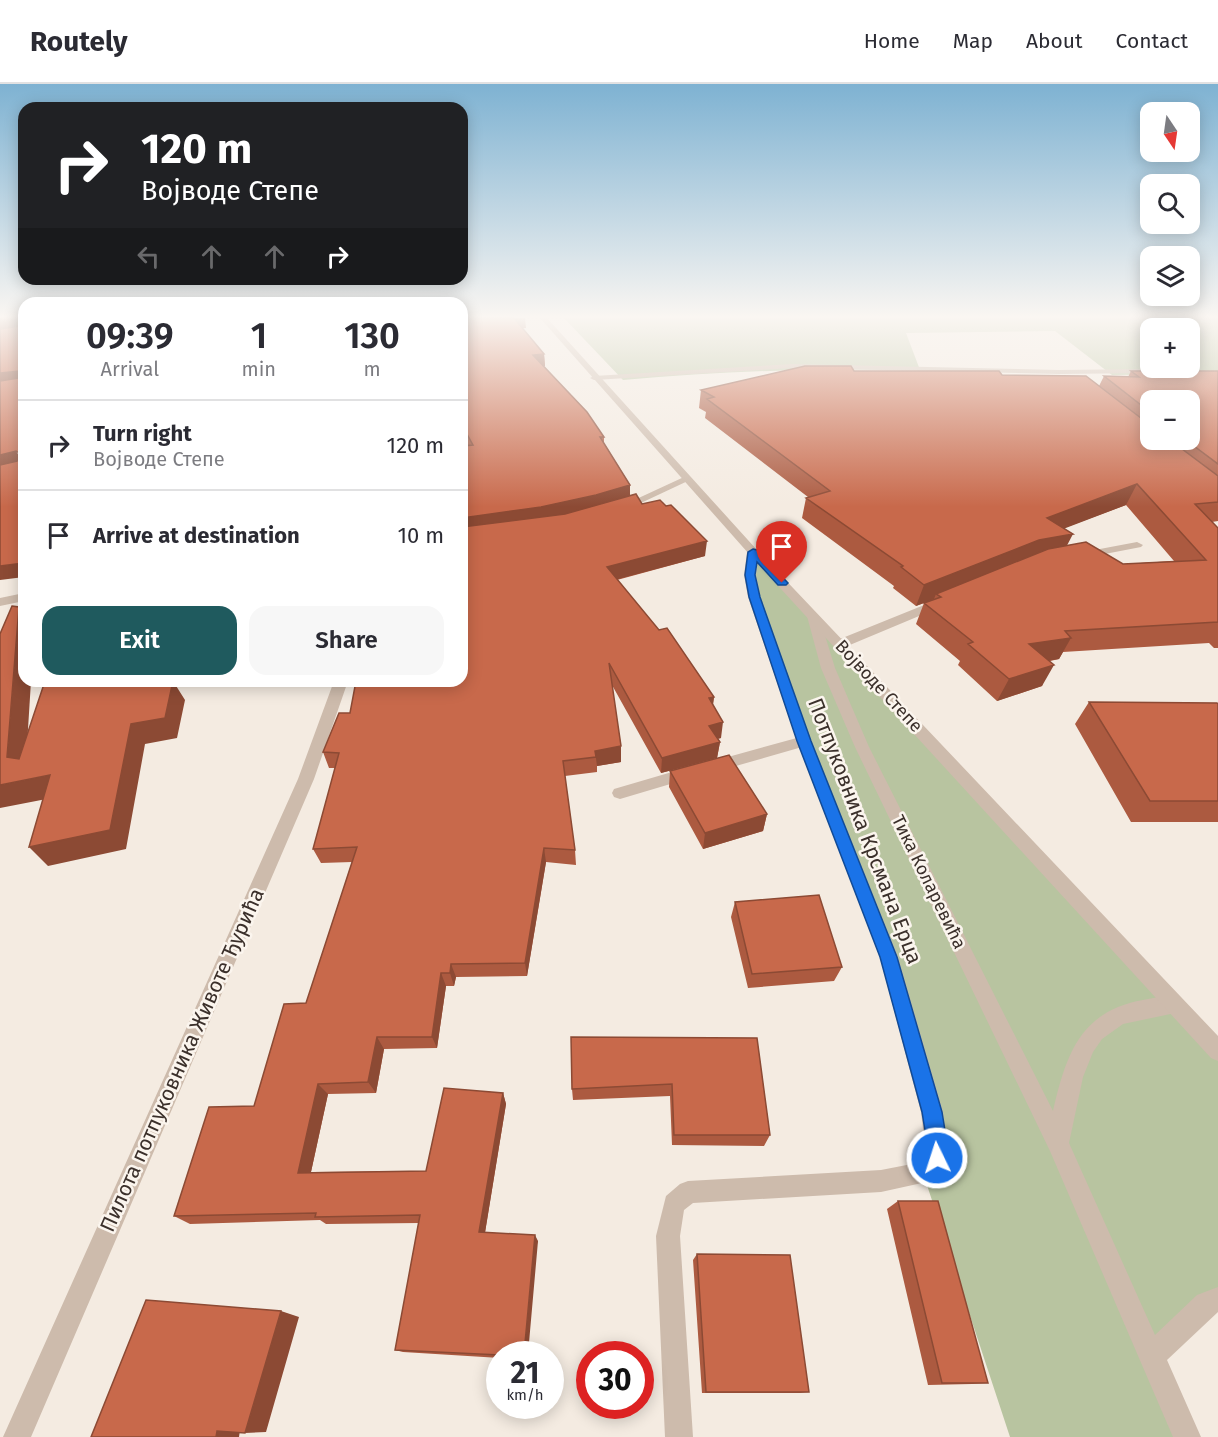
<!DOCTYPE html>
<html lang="en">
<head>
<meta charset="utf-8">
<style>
  body { margin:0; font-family:"Fira Sans",sans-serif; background:#f7f7f7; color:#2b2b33; height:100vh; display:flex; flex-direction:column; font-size:22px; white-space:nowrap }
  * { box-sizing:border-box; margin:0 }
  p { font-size:20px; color:#7c7c81 }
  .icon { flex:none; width:33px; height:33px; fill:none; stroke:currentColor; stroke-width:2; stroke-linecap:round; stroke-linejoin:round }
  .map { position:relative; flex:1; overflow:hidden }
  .sheet { position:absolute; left:18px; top:213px; width:450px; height:390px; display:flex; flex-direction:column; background:#fff; border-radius:18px; box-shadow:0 3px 15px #0003 }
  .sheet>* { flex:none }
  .banner { position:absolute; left:18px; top:18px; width:450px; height:183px; border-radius:18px; box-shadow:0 3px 15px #0003; background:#202124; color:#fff; overflow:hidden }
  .needle { width:39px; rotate:167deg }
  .controls { position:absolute; left:1140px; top:18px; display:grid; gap:12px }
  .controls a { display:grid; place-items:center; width:60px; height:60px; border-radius:12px; background:#fff; box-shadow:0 3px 15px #0003; font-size:30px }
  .speed { position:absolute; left:486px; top:1257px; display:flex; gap:12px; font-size:30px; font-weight:700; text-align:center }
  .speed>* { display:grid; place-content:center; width:78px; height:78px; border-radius:50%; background:#fff; box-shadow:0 3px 15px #0003; line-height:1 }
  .speed small { font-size:15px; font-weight:400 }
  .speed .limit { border:9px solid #d22; background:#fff; color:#111 }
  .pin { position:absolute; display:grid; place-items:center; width:51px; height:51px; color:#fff; margin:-62px -26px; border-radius:50% 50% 50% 0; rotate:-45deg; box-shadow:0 0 6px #0007 }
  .pin .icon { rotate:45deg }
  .me { position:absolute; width:66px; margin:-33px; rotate:356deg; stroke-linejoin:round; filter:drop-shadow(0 0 4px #0008) }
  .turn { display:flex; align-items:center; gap:21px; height:126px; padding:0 24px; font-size:27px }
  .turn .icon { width:78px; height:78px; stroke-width:2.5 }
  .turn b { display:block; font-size:42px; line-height:51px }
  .lanes { display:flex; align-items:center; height:57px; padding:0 24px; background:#0003; justify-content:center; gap:30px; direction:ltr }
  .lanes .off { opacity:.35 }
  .eta { display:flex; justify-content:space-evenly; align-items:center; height:102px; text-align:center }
  .eta b { font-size:36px; font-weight:600; line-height:42px }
  .button { display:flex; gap:12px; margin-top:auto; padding:12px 24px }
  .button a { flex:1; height:69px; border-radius:18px; background:#1f5a5e; color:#fff; font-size:24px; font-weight:600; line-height:69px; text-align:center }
  .button a+a { background:#f7f7f7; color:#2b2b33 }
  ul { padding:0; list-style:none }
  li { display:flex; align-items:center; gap:18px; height:90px; padding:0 24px; border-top:2px solid #e1e1e2 }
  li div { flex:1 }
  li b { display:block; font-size:22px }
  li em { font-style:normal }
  header { display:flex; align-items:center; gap:36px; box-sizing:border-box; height:84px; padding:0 30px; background:#fff; border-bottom:2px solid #e1e1e2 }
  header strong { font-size:28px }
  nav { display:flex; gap:33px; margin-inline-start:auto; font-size:21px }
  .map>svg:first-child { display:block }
</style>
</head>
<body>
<header>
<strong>Routely</strong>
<nav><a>Home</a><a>Map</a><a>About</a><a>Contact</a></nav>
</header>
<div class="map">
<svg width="1218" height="1353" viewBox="0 0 1218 1353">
  <rect width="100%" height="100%" fill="#f4ebe1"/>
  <path fill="#b8c4a0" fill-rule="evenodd" d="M 564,234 L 1218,234 L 1218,290 L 1112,291 L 1055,247 L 906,249 L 920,286 C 820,284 722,287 623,296 ZM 1150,244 L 1190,244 L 1190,284 L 1150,284 Z
    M 753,468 L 1218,967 L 1218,1215 L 1152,1272 L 1187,1353 L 1010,1353 L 923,1089 L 937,1074 L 889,873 L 754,513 Z"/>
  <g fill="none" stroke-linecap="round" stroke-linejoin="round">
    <path fill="#cdbbac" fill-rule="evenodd" d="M 1137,458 L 1143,461 L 1141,463 L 1084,474 L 1078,471 L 1084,468 Z
      M 939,515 L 943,516 L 943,522 L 845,563 L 840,564 L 834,560 L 835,557 Z
      M 804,652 L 811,657 L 809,661 L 715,688 L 710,686 L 707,682 L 710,678 Z
      M 689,683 L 694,685 L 697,689 L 694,693 L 620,715 L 614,713 L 612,709 L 614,705 Z"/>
    <path fill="#cdbbac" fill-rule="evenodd" d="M 793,280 L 1059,286 L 1149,285 L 1153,287 L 1149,289 L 1059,290 L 793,284 L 594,296 L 590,294 L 594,292 Z
      M 684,393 L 692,395 L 626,426 L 617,424 Z
      M 753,465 L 759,468 L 756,491 L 760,513 L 811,657 L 898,873 L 943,1028 L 948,1074 L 945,1082 L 931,1097 L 881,1108 L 693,1119 L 684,1126 L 680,1152 L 693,1353 L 665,1353 L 656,1152 L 666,1112 L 680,1100 L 688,1097 L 881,1086 L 917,1079 L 926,1070 L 921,1028 L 880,873 L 797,657 L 748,513 L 744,491 L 747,468 Z
      M 24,509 L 24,517 L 0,522 L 0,514 Z
      M 813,528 L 819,532 L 835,584 L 869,663 L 1053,1027 C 1066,971 1080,927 1143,916 C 1155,914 1169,910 1180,914 L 1183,921 L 1180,928 L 1123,940 L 1102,955 L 1093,968 L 1083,993 L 1069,1059 L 1155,1251 L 1197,1211 L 1218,1203 L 1218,1228 L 1167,1276 L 1201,1353 L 1173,1353 L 1050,1067 L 855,663 L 821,584 L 807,532 Z
      M 334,597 L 348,597 L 314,695 L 31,1353 L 3,1353 L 298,695 Z"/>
    <path fill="#cdbbac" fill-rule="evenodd" d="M 540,234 L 547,234 L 757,466 L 1218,952 L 1218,977 L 1211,974 L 749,470 Z"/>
  </g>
  <path fill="#ac5a40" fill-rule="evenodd" d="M 462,234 L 526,244 L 522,244 L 544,270 L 545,282 L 544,282 L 604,353 L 604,359 L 630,401 L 630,412 L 642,420 L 705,472 L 617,496 L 714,613 L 713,620 L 721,654 L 717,655 L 720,658 L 717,674 L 661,689 L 612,601 L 621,678 L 597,682 L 597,688 L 565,692 L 575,766 L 576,781 L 546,778 L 527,892 L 456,893 L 454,902 L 446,902 L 437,964 L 384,965 L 376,1009 L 328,1010 L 311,1088 L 426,1087 L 503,1009 L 506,1020 L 485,1148 L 538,1157 L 500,1270 L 500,1274 L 403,1268 L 395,1266 L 419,1139 L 326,1140 L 320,1136 L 190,1140 L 174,1132 L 254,1022 L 306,919 L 352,778 L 321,779 L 313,765 L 335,684 L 329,684 L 323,668 L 350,629 L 462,597 L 467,361 L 462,351 Z
    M 854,287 L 1002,291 L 1099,302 L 1104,292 L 1128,293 L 1131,287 L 1218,287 L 1218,437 L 1212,438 L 1218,444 L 1218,564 L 1214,564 L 1209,559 L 1063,568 L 1059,575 L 1050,577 L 1042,602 L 997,617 L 958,581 L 960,577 L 916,540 L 924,519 L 916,522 L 893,504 L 894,502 L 802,434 L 806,414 L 808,413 L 705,334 L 706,328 L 699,324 L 701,306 ZM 1150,316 L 1190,356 L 1150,356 ZM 1126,421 L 1174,477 L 1123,480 L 1066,462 L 1064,444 Z
    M 1089,618 L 1218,620 L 1218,738 L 1131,738 L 1075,640 Z
    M 670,687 L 767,730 L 763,747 L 703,765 L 669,703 Z
    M 735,818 L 842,883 L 834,897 L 748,904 L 731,833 Z
    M 757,954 L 770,1051 L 764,1062 L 672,1061 L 670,1012 L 573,1016 L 572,1005 Z
    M 898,1117 L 988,1299 L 972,1300 L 928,1301 L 887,1125 Z
    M 697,1170 L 809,1308 L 800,1309 L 702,1309 L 693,1176 Z"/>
  <path fill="#8c4a34" d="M 513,234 L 525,234 L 526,244 L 514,245 Z
    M 20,235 L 24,242 L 0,247 L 0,236 Z
    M 544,270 L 545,282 L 534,284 L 533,271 Z
    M 19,287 L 24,295 L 0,301 L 0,289 Z
    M 16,367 L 24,379 L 0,384 L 0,371 Z
    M 1137,400 L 1126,421 L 1037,455 L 1047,434 Z
    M 630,401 L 630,415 L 596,426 L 462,449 L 462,434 Z
    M 1073,450 L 1062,471 L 936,510 L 934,515 L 916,522 L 924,501 L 1039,456 Z
    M 707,457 L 705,472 L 607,498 L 607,483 Z
    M 24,479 L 24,493 L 0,496 L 0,482 Z
    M 19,523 L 24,530 L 24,597 L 31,597 L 25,693 L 7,673 Z
    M 1071,554 L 1059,575 L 1017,582 L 1029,560 Z
    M 1054,581 L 1042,602 L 997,617 L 1009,595 Z
    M 138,597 L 156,597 L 150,621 L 137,601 Z
    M 173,597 L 185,616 L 177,654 L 145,660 L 126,765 L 48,782 L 29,763 L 131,640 Z
    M 714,613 L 712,628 L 709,614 Z
    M 723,638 L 721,654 L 707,657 L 709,642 Z
    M 720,658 L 717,674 L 661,689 L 662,674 Z
    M 621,662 L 621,678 L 597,682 L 595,667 Z
    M 50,691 L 67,711 L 0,724 L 0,701 Z
    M 767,730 L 763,747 L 703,765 L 705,749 Z
    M 544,764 L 546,778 L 527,892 L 525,879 Z
    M 451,880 L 456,893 L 454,902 L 450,889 Z
    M 441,889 L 446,902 L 437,964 L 432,953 Z
    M 377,953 L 384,965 L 376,1009 L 368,998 Z
    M 318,1000 L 328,1010 L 309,1097 L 298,1089 Z
    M 503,1009 L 506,1020 L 484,1155 L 479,1148 Z
    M 535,1151 L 538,1157 L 528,1270 L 524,1270 Z
    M 281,1227 L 299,1233 L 266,1348 L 245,1349 Z
    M 240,1346 L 239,1353 L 216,1353 L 217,1347 Z"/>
  <path fill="#c8694b" stroke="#8c4a34" stroke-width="1.5" d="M 0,234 L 24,234 L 24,479 L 0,482 L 0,381 L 17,377 L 19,369 L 16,367 L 0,371 L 0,297 L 18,294 L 19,287 L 0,289 L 0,245 L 19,242 L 20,235 L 0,236 Z
    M 462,234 L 514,234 L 544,270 L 533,271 L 587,328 L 604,353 L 600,353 L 630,401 L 596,411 L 541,423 L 462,434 L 462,362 L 473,361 L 462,341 Z
    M 805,282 L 851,282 L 854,287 L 999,287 L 1002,291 L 1086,292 L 1150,341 L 1150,356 L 1170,356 L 1218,392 L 1218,418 L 1195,420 L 1218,444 L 1218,538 L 1065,547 L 1071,554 L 1029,560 L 1054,581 L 1009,595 L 968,560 L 973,558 L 924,519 L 941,513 L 936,510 L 1048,465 L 1086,458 L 1123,480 L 1206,476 L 1137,400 L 1047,434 L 1073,450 L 1039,456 L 924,501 L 901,483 L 903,482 L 806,414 L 830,407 L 707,315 L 714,313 L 701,306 Z
    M 1131,287 L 1218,287 L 1218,380 L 1186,356 L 1190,356 L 1190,316 L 1150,316 L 1150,328 L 1104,292 L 1139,293 Z
    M 636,410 L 642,420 L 660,416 L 666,422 L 671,421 L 707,457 L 607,483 L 659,546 L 667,544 L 714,613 L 709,614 L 723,638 L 709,642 L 720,658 L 662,674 L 609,579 L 621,662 L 595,667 L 596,673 L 563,677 L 575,766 L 544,764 L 525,879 L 451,880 L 450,889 L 441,889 L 432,953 L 377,953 L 368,998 L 318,1000 L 298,1089 L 426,1087 L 444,1004 L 503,1009 L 479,1148 L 535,1151 L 524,1270 L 500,1270 L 500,1271 L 395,1266 L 420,1131 L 315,1133 L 316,1129 L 174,1132 L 209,1023 L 254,1022 L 284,920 L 306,919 L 357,763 L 313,765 L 339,669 L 323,668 L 339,629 L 350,629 L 356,597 L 462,597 L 462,443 L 565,430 Z
    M 12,522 L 19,523 L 7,673 L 19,675 L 45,597 L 138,597 L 137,601 L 173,597 L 165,634 L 131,640 L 110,746 L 29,763 L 50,691 L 0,701 L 0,550 Z
    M 1089,618 L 1217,619 L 1218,620 L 1218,717 L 1150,717 Z
    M 729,671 L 767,730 L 705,749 L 670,687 Z
    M 819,811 L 842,883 L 752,890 L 735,818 Z
    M 571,953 L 757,954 L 770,1051 L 674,1051 L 672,1000 L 572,1005 Z
    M 898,1117 L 938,1117 L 988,1299 L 942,1299 Z
    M 697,1170 L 790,1171 L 809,1308 L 706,1308 Z
    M 146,1216 L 281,1227 L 245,1349 L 217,1347 L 216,1353 L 91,1353 Z"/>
  <linearGradient id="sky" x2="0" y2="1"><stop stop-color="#7eb2d2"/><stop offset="0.55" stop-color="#faf6f2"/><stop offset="1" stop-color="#faf6f2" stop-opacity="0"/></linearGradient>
  <rect width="1218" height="423" fill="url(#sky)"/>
  <path fill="#1a73e8" stroke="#114b97" stroke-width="1.5" d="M 753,465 L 757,466 L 788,499 L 786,501 L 778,501 L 757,478 L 755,491 L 760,513 L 811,657 L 897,873 L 942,1028 L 947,1059 L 947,1074 L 944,1081 L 937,1084 L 930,1081 L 927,1074 L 927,1059 L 922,1028 L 880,873 L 797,657 L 749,513 L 745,491 L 748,468 Z"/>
  <g text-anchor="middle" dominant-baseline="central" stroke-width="5" stroke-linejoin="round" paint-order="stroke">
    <g font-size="18" fill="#3b302b" stroke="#fbf5ee">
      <text transform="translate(879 602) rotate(47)">Војводе Степе</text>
      <text transform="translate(929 798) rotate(64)">Тика Коларевића</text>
    </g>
    <g font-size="21" fill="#3b302b" stroke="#fbf5ee">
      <text transform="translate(865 747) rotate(69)">Потпуковника Крсмана Ерца</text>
      <text transform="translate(182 976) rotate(-66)">Пилота потпуковника Животе Ђурића</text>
    </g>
  </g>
</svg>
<div class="controls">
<a><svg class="needle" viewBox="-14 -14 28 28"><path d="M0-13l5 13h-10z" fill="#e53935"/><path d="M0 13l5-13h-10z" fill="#7c7c81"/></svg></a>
<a><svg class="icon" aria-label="search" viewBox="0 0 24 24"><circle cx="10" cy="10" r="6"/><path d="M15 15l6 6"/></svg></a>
<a><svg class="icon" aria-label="layers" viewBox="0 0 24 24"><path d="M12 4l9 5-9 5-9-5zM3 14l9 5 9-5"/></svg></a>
<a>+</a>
<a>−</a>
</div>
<div class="speed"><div>21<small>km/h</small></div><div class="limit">30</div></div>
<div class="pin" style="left:782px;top:499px;background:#d93025"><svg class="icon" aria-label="arrive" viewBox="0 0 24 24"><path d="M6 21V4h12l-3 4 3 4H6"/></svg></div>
<svg class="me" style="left:937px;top:1074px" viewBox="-20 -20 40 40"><circle r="17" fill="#1a73e8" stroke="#fff" stroke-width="3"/><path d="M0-11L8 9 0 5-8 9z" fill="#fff"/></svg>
<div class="banner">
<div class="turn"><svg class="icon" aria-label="right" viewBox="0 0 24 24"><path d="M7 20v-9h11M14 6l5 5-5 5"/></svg><div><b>120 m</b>Војводе Степе</div></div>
<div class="lanes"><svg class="icon off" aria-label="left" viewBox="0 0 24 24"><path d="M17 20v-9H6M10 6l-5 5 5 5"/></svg><svg class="icon off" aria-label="ahead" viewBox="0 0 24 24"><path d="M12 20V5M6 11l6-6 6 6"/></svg><svg class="icon off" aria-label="ahead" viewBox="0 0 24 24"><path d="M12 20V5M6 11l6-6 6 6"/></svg><svg class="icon" aria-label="right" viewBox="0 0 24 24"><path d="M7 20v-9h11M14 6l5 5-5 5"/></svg></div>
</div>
<section class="sheet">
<div class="eta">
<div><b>09:39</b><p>Arrival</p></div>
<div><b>1</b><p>min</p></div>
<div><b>130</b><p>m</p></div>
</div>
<ul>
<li><svg class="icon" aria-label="right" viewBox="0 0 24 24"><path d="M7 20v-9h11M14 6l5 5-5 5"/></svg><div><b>Turn right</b><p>Војводе Степе</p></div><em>120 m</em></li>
<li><svg class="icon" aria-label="arrive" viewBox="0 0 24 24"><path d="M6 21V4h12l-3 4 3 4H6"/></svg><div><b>Arrive at destination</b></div><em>10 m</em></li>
</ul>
<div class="button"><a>Exit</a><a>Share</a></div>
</section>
</div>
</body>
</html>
